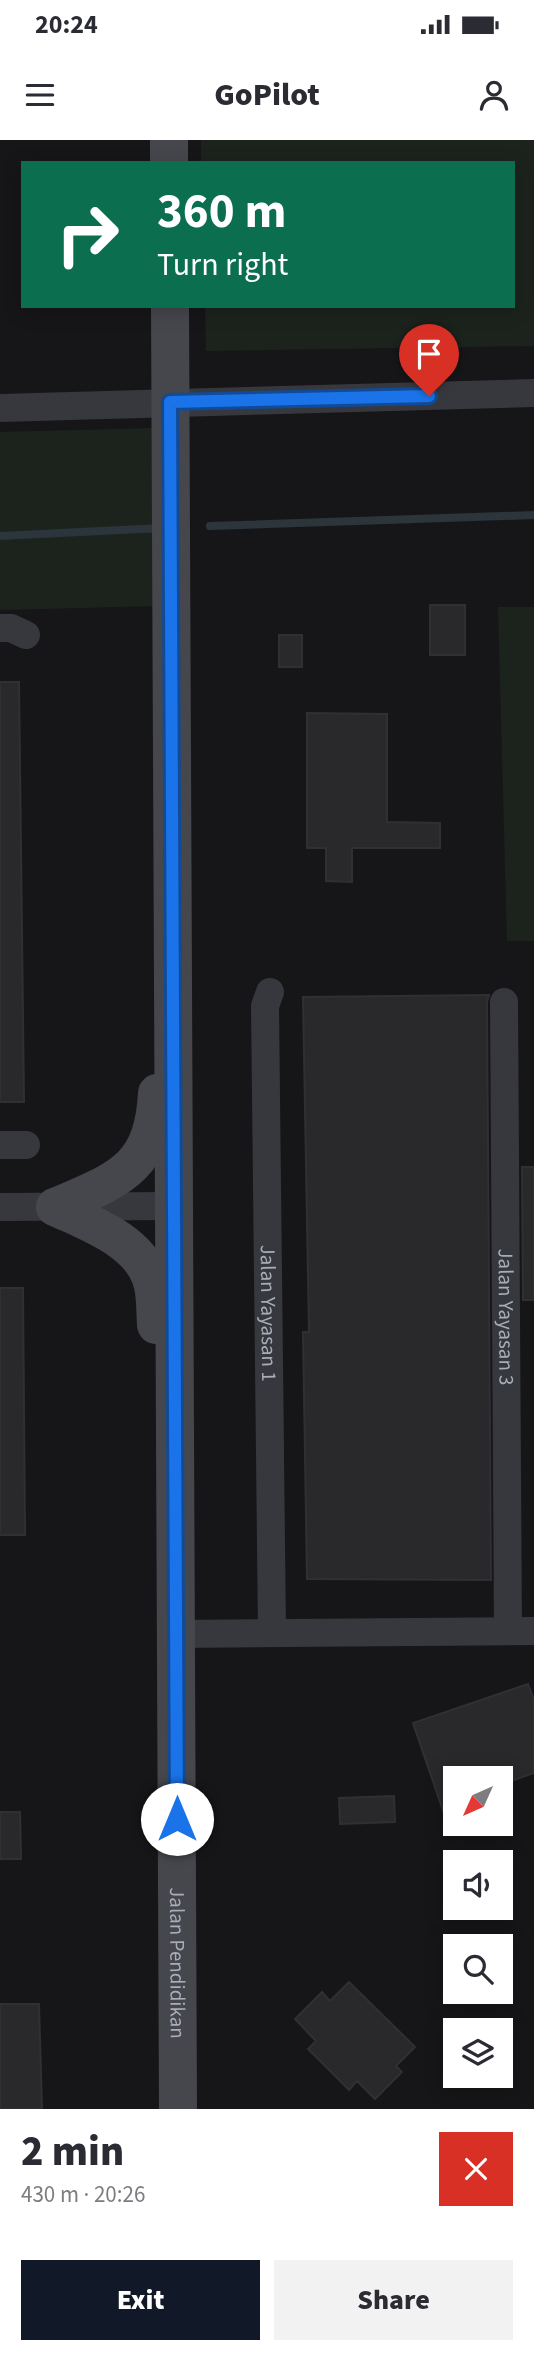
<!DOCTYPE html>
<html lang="en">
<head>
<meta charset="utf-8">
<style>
  body { margin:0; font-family:"Source Sans 3",sans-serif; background:#f2f2f3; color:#2b2b33; height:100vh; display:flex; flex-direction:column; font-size:26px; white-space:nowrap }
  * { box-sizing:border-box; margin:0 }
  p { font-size:23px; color:#7c7c81 }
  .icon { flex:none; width:38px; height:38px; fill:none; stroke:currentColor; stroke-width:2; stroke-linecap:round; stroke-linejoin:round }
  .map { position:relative; height:1969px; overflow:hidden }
  .panel { display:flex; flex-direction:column; background:#fff; flex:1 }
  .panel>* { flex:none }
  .banner { position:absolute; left:21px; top:21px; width:494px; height:147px; border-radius:0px; box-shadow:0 4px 18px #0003; background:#0b6e4f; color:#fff; overflow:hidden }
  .needle { width:46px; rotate:225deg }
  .buttons { position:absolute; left:443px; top:1626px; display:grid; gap:14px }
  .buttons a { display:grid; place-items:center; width:70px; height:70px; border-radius:0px; background:#fff; box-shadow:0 4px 18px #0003; font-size:35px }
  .pin { position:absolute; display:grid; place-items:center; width:60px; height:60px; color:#fff; margin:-72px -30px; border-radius:50% 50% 50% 0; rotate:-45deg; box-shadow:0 0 7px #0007 }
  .pin .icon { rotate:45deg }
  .me { position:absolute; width:77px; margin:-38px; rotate:0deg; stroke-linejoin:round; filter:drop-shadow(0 0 5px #0008) }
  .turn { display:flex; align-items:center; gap:24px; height:147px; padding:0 21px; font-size:32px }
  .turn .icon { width:91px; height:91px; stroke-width:2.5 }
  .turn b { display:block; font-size:49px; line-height:60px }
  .round { display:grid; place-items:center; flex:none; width:74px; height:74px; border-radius:0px; background:#f2f2f3 }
  .headline { display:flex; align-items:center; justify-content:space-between; height:119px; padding:0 21px }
  h1 { font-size:42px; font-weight:800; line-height:52px }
  .cta { display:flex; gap:14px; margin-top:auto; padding:14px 21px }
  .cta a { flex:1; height:80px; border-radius:0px; background:#111827; color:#fff; font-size:28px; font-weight:800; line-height:80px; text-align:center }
  .cta a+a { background:#f2f2f3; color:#2b2b33 }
  .status { display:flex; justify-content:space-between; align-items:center; height:49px; padding:0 35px; background:#fff; direction:ltr }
  .status svg { height:19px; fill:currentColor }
  header { display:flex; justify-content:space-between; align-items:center; height:91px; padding:0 21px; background:#fff; font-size:32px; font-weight:800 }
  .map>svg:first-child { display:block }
</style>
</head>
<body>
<div class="status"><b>20:24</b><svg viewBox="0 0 49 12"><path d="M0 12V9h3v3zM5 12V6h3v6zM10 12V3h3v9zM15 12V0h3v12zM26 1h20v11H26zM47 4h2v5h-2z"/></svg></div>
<header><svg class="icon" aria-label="menu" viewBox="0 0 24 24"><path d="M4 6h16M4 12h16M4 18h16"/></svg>GoPilot<svg class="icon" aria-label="person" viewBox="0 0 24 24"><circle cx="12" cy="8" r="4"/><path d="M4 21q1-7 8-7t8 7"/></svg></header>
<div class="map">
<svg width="534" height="1969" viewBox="0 0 534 1969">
  <rect width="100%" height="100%" fill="#161618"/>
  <path fill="#1c231d" d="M 201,0 L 534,0 L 534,206 L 206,211 L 205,166 L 513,166 L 513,23 L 201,23 Z
    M 154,288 L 159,466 L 0,470 L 0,292 Z
    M 498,467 L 534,467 L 534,801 L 507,801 Z"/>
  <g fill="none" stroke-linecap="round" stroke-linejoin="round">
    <path stroke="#2c353c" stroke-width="8" d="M 210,386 L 534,375
      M 0,396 L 161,388"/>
  </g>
  <path fill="#29292c" stroke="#303034" stroke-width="2" d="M 430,465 L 465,465 L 465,515 L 430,515 Z
    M 279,495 L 302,495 L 302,527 L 279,527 Z
    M 0,542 L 19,542 L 24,962 L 0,962 Z
    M 307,573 L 387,574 L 387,682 L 440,683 L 440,708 L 352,708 L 352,742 L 326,741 L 326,708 L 307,708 Z
    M 489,855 L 487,862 L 491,1440 L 307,1439 L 303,1192 L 309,1192 L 303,857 Z
    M 522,1027 L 534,1027 L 534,1160 L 523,1160 Z
    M 0,1148 L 23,1148 L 25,1395 L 0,1395 Z
    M 528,1544 L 534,1560 L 534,1633 L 500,1645 L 500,1638 L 455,1638 L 455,1694 L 451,1694 L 413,1583 Z
    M 394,1656 L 395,1682 L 340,1684 L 339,1658 Z
    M 0,1672 L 20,1672 L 21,1719 L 0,1719 Z
    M 349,1842 L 415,1907 L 396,1926 L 402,1932 L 375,1959 L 357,1941 L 349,1950 L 308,1909 L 316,1901 L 295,1879 L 322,1852 L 330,1861 Z
    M 0,1864 L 39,1864 L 42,1969 L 0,1969 Z"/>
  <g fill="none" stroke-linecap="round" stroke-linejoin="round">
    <g stroke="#37383d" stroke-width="28">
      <path d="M 0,268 L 534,253"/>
      <path d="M 0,488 L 11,488 L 26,495"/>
      <path id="s1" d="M 270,852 L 265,866 L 272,1493"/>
      <path id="s2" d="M 504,862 L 508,1491"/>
      <path d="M 0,1005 L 26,1005"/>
      <path d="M 0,1067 L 174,1066"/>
      <path d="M 176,1494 L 534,1491"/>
    </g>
    <g stroke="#45474d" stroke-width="38">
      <path d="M 169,0 L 169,23"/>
      <path id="s3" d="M 170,166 L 178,1969"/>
      <path d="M 55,1067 C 89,1083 141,1101 152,1142 C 156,1155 155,1172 156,1185"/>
      <path d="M 55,1067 C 119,1039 153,1030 157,953"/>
    </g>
  </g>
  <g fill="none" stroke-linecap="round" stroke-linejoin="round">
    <g stroke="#114b97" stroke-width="18">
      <path id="route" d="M 177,1679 L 170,262 L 429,256"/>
    </g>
    <use href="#route" stroke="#1a73e8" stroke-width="12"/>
  </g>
  <g text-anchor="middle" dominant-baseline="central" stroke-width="7" stroke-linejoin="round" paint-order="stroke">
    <g font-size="21" fill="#a8adb8" stroke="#111113">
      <text stroke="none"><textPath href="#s1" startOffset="322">Jalan Yayasan 1</textPath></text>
      <text stroke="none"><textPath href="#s2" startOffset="315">Jalan Yayasan 3</textPath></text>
      <text stroke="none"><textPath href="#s3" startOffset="1657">Jalan Pendidikan</textPath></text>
    </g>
  </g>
</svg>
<div class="buttons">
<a><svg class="needle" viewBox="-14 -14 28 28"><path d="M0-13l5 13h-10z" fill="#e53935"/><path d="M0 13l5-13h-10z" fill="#7c7c81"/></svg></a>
<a><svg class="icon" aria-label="sound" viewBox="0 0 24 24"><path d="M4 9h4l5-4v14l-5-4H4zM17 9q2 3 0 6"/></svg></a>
<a><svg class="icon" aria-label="search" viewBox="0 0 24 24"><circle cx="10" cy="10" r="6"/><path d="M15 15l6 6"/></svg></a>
<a><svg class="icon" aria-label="layers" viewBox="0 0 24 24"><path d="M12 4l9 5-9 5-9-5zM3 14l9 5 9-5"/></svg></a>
</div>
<div class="pin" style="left:429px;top:256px;background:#d93025"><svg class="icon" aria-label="arrive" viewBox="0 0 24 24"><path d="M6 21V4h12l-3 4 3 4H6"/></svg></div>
<svg class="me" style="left:177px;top:1679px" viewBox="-20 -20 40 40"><circle r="19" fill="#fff"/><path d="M0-13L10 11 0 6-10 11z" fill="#1a73e8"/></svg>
<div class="banner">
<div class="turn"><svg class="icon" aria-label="right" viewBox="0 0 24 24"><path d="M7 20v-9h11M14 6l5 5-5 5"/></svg><div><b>360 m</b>Turn right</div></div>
</div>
</div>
<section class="panel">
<div class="headline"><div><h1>2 min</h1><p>430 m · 20:26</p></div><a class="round" style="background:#d93025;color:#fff"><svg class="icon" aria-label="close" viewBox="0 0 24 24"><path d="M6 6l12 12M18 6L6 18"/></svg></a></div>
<div class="cta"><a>Exit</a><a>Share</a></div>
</section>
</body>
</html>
